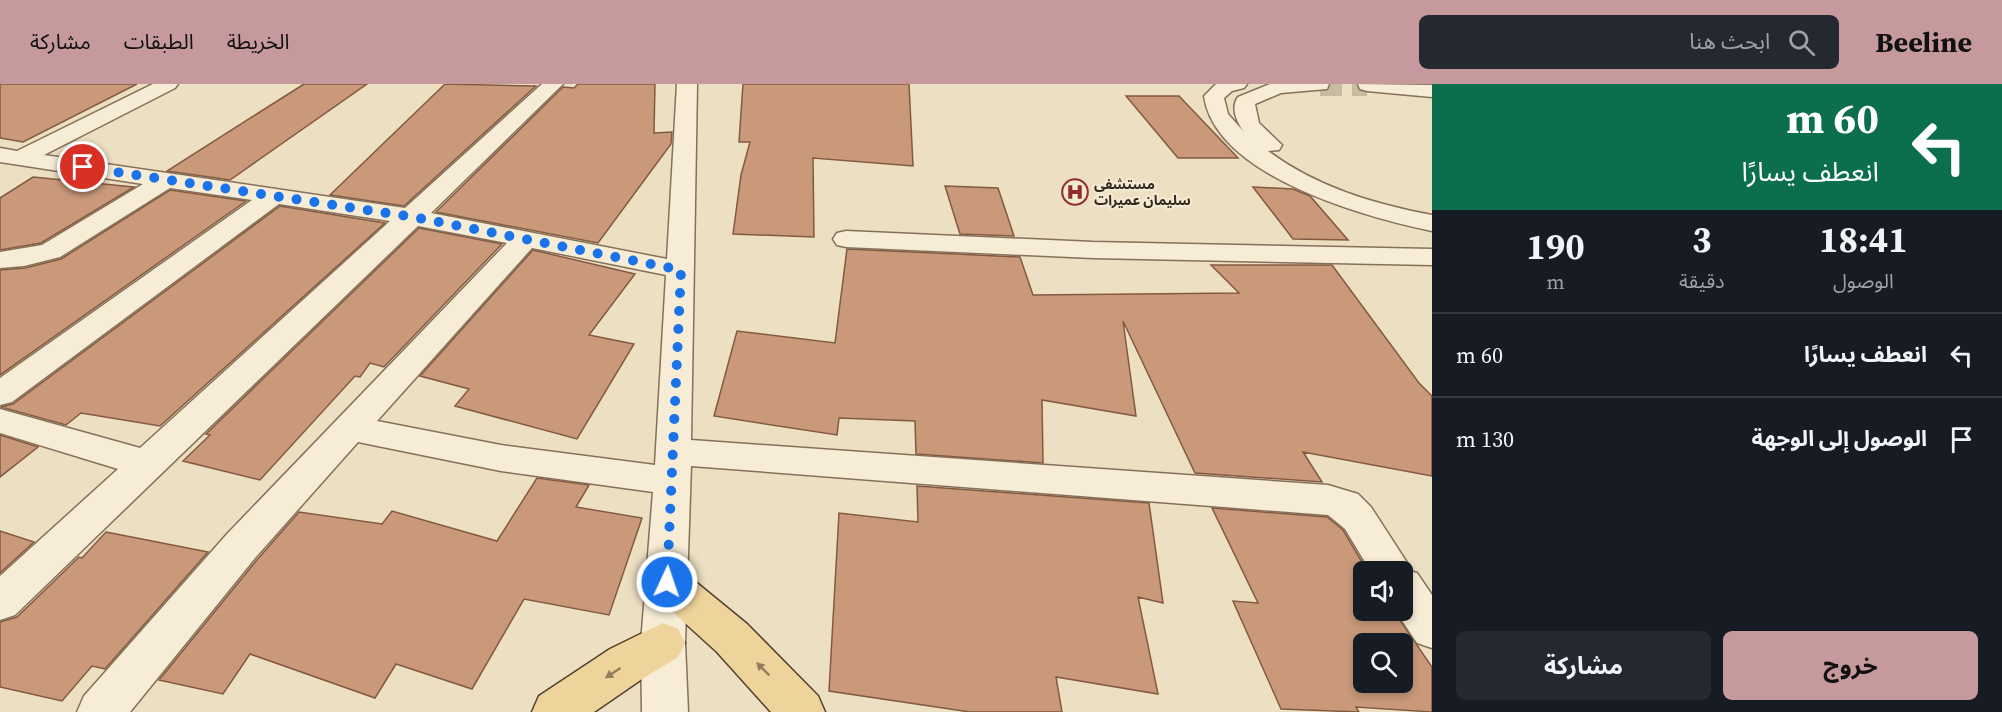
<!DOCTYPE html>
<html lang="ar">
<head>
<meta charset="utf-8">
<style>
  body { margin:0; font-family:"Source Serif 4","Noto Sans Arabic",serif; background:#242831; color:#f1f3f6; direction:rtl; height:100vh; display:flex; flex-direction:column; font-size:22px; white-space:nowrap }
  * { box-sizing:border-box; margin:0 }
  p { font-size:20px; color:#9ea1a6 }
  .icon { flex:none; width:33px; height:33px; fill:none; stroke:currentColor; stroke-width:2; stroke-linecap:round; stroke-linejoin:round }
  .map { position:relative; flex:1; overflow:hidden; direction:ltr }
  .drawer { display:flex; flex-direction:column; background:#171b24; width:570px }
  .drawer>* { flex:none }
  .hud { background:#0b6e4f; color:#fff; overflow:hidden }
  .tools { position:absolute; left:1353px; top:477px; display:grid; gap:12px }
  .tools a { display:grid; place-items:center; width:60px; height:60px; border-radius:9px; background:#171b24; box-shadow:0 3px 9px #0003; font-size:30px }
  .pin { position:absolute; display:grid; place-items:center; width:51px; height:51px; color:#fff; margin:-26px; border:3px solid #fff; border-radius:50%; box-shadow:0 2px 6px #0007 }
  .me { position:absolute; width:66px; margin:-33px; rotate:3deg; stroke-linejoin:round; filter:drop-shadow(0 0 4px #0008) }
  .turn { display:flex; align-items:center; gap:21px; height:126px; padding:0 24px; font-size:27px }
  .turn .icon { width:78px; height:78px; stroke-width:2.5 }
  .turn b { display:block; font-size:42px; line-height:51px }
  .eta { display:flex; justify-content:space-evenly; align-items:center; height:102px; text-align:center }
  .eta b { font-size:36px; font-weight:700; line-height:42px }
  .button { display:flex; gap:12px; margin-top:auto; padding:12px 24px }
  .button a { flex:1; height:69px; border-radius:9px; background:#c69a9c; color:#111; font-size:24px; font-weight:700; line-height:69px; text-align:center }
  .button a+a { background:#242831; color:#f1f3f6 }
  ul { padding:0; list-style:none }
  li { display:flex; align-items:center; gap:18px; height:84px; padding:0 24px; border-top:2px solid #363941 }
  li div { flex:1 }
  li b { display:block; font-size:22px }
  li em { font-style:normal }
  header { display:flex; align-items:center; gap:36px; box-sizing:border-box; height:84px; padding:0 30px; background:#c69a9c; color:#111 }
  header strong { font-size:28px }
  nav { display:flex; gap:33px; margin-inline-start:auto; font-size:21px }
  .search { width:420px; height:54px; background:#242831; display:flex; align-items:center; gap:15px; box-sizing:border-box; padding:0 21px; border-radius:9px; color:#9ea1a6; font-size:22px }
  main { display:flex; flex:1; min-height:0 }
  .map>svg:first-child { display:block }
</style>
</head>
<body>
<header>
<strong>Beeline</strong>
<div class="search"><svg class="icon" aria-label="search" viewBox="0 0 24 24"><circle cx="10" cy="10" r="6"/><path d="M15 15l6 6"/></svg>ابحث هنا</div>
<nav><a>الخريطة</a><a>الطبقات</a><a>مشاركة</a></nav>
</header>
<main>
<section class="drawer">
<div class="hud">
<div class="turn"><svg class="icon" aria-label="left" viewBox="0 0 24 24"><path d="M17 20v-9H6M10 6l-5 5 5 5"/></svg><div><b>60 m</b>انعطف يسارًا</div></div>
</div>
<div class="eta">
<div><b>18:41</b><p>الوصول</p></div>
<div><b>3</b><p>دقيقة</p></div>
<div><b>190</b><p>m</p></div>
</div>
<ul>
<li><svg class="icon" aria-label="left" viewBox="0 0 24 24"><path d="M17 20v-9H6M10 6l-5 5 5 5"/></svg><div><b>انعطف يسارًا</b></div><em>60 m</em></li>
<li><svg class="icon" aria-label="arrive" viewBox="0 0 24 24"><path d="M6 21V4h12l-3 4 3 4H6"/></svg><div><b>الوصول إلى الوجهة</b></div><em>130 m</em></li>
</ul>
<div class="button"><a>خروج</a><a>مشاركة</a></div>
</section>
<div class="map">
<svg width="1432" height="628" viewBox="0 0 1432 628">
  <rect width="100%" height="100%" fill="#ecdfc2"/>
  <path fill="#c9997a" stroke="#835a41" stroke-width="1.5" fill-rule="evenodd" d="M 0,0 L 137,0 L 23,58 L 0,54 Z
    M 304,0 L 367,0 L 230,96 L 167,87 Z
    M 445,0 L 536,2 L 404,122 L 330,111 Z
    M 578,0 L 655,0 L 654,49 L 672,48 L 671,60 L 598,159 L 436,128 L 563,3 L 574,4 Z
    M 743,0 L 909,0 L 913,82 L 813,74 L 814,153 L 733,150 L 741,91 L 750,58 L 739,58 Z
    M 1126,12 L 1179,12 L 1238,74 L 1178,74 Z
    M 33,93 L 134,103 L 41,159 L 0,166 L 0,114 Z
    M 945,102 L 998,104 L 1014,152 L 960,150 Z
    M 1253,103 L 1293,105 L 1310,112 L 1348,156 L 1293,155 Z
    M 170,106 L 246,117 L 0,291 L 0,186 L 25,184 L 61,175 Z
    M 280,122 L 385,139 L 160,342 L 81,329 L 66,341 L 1,323 L 13,320 Z
    M 419,144 L 502,160 L 384,283 L 370,279 L 360,293 L 355,292 L 260,396 L 183,377 L 210,351 L 206,350 Z
    M 847,165 L 1020,173 L 1033,211 L 1239,209 L 1211,181 L 1332,181 L 1419,299 L 1432,312 L 1432,392 L 1303,368 L 1322,398 L 1195,389 L 1123,237 L 1136,332 L 1042,316 L 1043,379 L 916,370 L 915,337 L 839,334 L 837,351 L 714,332 L 737,247 L 835,259 Z
    M 533,166 L 635,190 L 589,251 L 634,260 L 577,355 L 455,322 L 469,305 L 420,292 Z
    M 0,351 L 38,363 L 0,393 Z
    M 537,394 L 589,401 L 576,423 L 642,434 L 609,531 L 524,515 L 472,605 L 396,580 L 375,614 L 250,570 L 223,610 L 159,596 L 256,477 L 299,428 L 382,440 L 392,427 L 497,457 Z
    M 917,402 L 1149,419 L 1163,519 L 1138,513 L 1158,610 L 1056,593 L 1062,628 L 970,628 L 829,607 L 839,429 L 918,438 Z
    M 1212,424 L 1327,433 L 1343,446 L 1368,488 L 1364,488 L 1364,526 L 1393,526 L 1432,583 L 1432,628 L 1356,623 L 1359,628 L 1281,625 L 1233,517 L 1258,519 ZM 1364,560 L 1402,560 L 1402,598 L 1364,598 Z
    M 0,447 L 34,458 L 0,489 Z
    M 106,448 L 208,468 L 105,585 L 92,582 L 62,617 L 0,603 L 0,538 L 17,533 L 79,473 L 82,474 Z"/>
  <g fill="none" stroke-linecap="round" stroke-linejoin="round">
    <path stroke="#c7bba1" stroke-width="22" stroke-dasharray="22 10" stroke-linecap="butt" d="M 1320,1 L 1367,1"/>
    <g stroke="#85705a" stroke-width="3">
      <path id="minor" d="M 153,0 L 178,0 L 175,4 L 44,71 L 405,124 L 542,0 L 563,0 L 431,129 L 667,175 L 677,0 L 697,0 L 691,356 L 1328,401 L 1358,410 L 1371,423 L 1413,488 L 1417,489 L 1432,511 L 1432,564 L 1417,559 L 1395,526 L 1402,526 L 1402,488 L 1371,488 L 1345,445 L 1328,431 L 691,382 L 685,559 L 688,628 L 642,628 L 641,559 L 653,408 L 501,387 L 358,358 L 255,474 L 130,628 L 77,628 L 84,612 L 227,450 L 507,159 L 418,142 L 15,531 L 0,536 L 0,492 L 118,385 L 0,349 L 0,325 L 140,364 L 390,137 L 279,120 L 12,318 L 0,321 L 0,294 L 252,116 L 170,104 L 60,173 L 24,182 L 0,184 L 0,168 L 42,161 L 143,100 L 0,78 L 0,64 L 17,67 ZM 532,164 L 666,191 L 655,381 L 501,361 L 377,337 Z
        M 1216,0 L 1247,0 L 1244,4 L 1232,7 L 1224,14 L 1228,30 L 1244,48 C 1237,38 1230,24 1238,13 L 1270,0 L 1329,0 L 1327,5 L 1281,9 L 1255,20 L 1259,39 L 1282,61 L 1279,66 L 1268,67 C 1316,103 1374,120 1432,131 L 1432,147 C 1365,133 1215,92 1204,12 Z
        M 1358,0 L 1432,1 L 1432,13 L 1367,7 L 1360,5 Z
        M 846,147 L 1093,158 L 1432,165 L 1432,181 L 1093,174 L 846,163 L 837,161 L 833,155 L 837,149 Z"/>
    </g>
    <g stroke="#533f2e" stroke-width="3">
      <path id="major" d="M 667,480 L 681,486 L 747,540 L 818,612 L 825,628 L 771,628 L 717,568 L 653,510 L 647,498 L 653,486 Z
        M 663,539 L 678,545 L 685,559 L 678,573 L 642,595 L 594,628 L 532,628 L 539,612 L 610,565 Z"/>
    </g>
    <use href="#minor" fill="#f7ecd5" fill-rule="evenodd"/>
    <use href="#major" fill="#eed39b" fill-rule="evenodd"/>
  </g>
  <defs><path id="oneway-solid" d="M-6-.8H1V-3.2L6.5 0L1 3.2V.8H-6Z" transform="scale(1.5)"/></defs>
  <g fill="#927e5c">
    <use href="#oneway-solid" transform="translate(763 585) rotate(-135)"/>
    <use href="#oneway-solid" transform="translate(613 589) rotate(147)"/>
  </g>
  <g fill="none" stroke-linecap="round" stroke-linejoin="round">
    <path stroke="#1a73e8" stroke-width="10" stroke-dasharray="0 18" d="M 83,83 L 413,133 L 681,186 L 667,498"/>
  </g>
  <defs>
    <g id="hospital-ring" transform="scale(1.35)"><circle r="9.5" fill="#f4e9d2" stroke="#912d2f" stroke-width="1.5"/><path d="M-5-5h3v3.5h4V-5h3V5h-3V1.5h-4V5h-3Z" fill="#912d2f"/></g>
  </defs>
  <g fill-rule="evenodd">
    <use href="#hospital-ring" x="1075" y="108"/>
  </g>
  <g text-anchor="middle" dominant-baseline="central" stroke-width="4.5" stroke-linejoin="round" paint-order="stroke">
    <g font-size="14" font-weight="bold" fill="#35291e" stroke="#f4e9d2" text-anchor="start">
      <text x="1094" y="100">مستشفى<tspan x="1094" dy="16">سليمان عميرات</tspan></text>
    </g>
  </g>
</svg>
<div class="tools">
<a><svg class="icon" aria-label="sound" viewBox="0 0 24 24"><path d="M4 9h4l5-4v14l-5-4H4zM17 9q2 3 0 6"/></svg></a>
<a><svg class="icon" aria-label="search" viewBox="0 0 24 24"><circle cx="10" cy="10" r="6"/><path d="M15 15l6 6"/></svg></a>
</div>
<div class="pin" style="left:83px;top:83px;background:#d93025"><svg class="icon" aria-label="arrive" viewBox="0 0 24 24"><path d="M6 21V4h12l-3 4 3 4H6"/></svg></div>
<svg class="me" style="left:667px;top:498px" viewBox="-20 -20 40 40"><circle r="17" fill="#1a73e8" stroke="#fff" stroke-width="3"/><path d="M0-11L8 9 0 5-8 9z" fill="#fff"/></svg>
</div>
</main>
</body>
</html>
